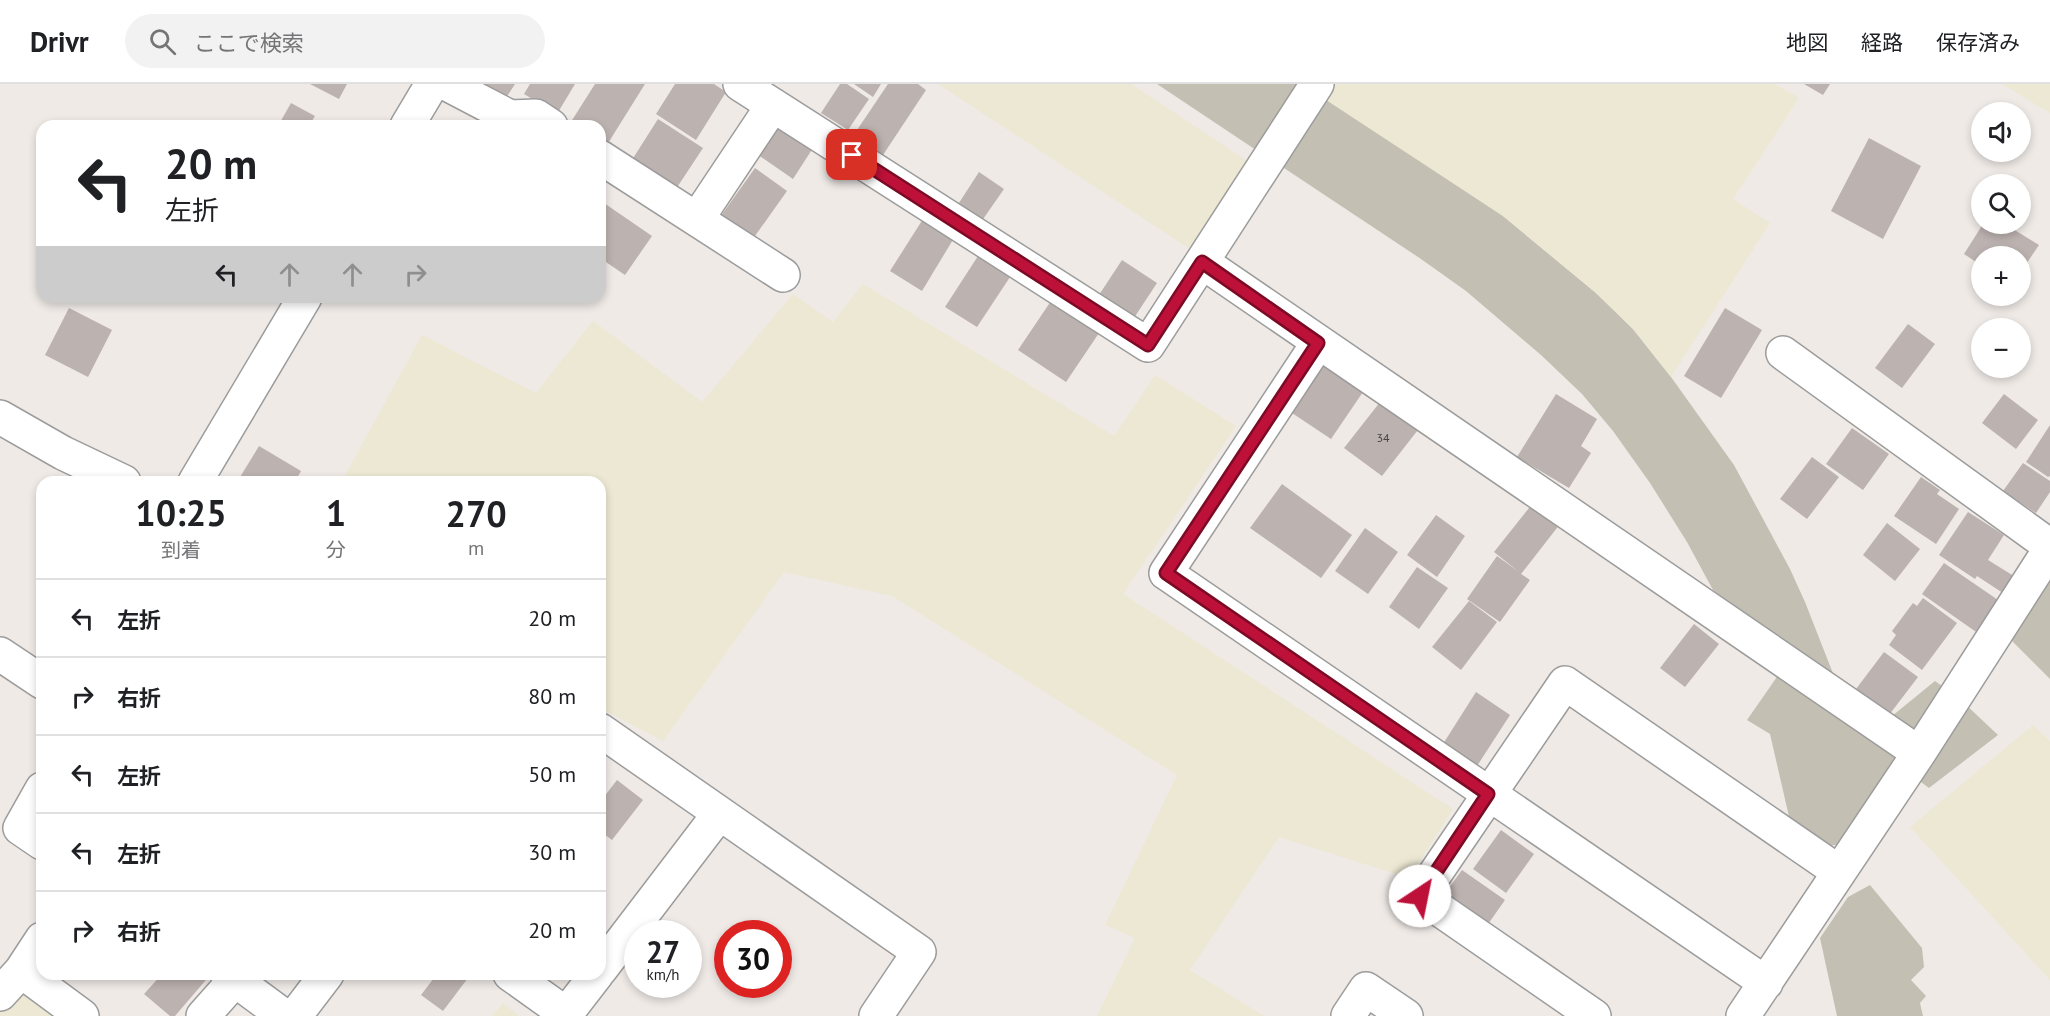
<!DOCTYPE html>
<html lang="ja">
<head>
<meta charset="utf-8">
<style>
  body { margin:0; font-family:"PT Sans","Noto Sans JP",sans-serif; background:#f2f2f2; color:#202124; height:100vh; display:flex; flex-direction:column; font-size:22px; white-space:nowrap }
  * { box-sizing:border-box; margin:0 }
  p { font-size:20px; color:#757577 }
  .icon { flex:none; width:33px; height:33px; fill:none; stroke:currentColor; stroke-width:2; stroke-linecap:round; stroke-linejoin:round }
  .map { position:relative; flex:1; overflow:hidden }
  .sheet { position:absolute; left:36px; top:392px; width:570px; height:504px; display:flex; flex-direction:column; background:#fff; border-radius:18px; box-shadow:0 3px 9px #0003 }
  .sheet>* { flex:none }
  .top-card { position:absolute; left:36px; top:36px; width:570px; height:183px; border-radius:18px; box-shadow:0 3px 9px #0003; background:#fff; color:#202124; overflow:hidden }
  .tools { position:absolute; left:1971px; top:18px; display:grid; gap:12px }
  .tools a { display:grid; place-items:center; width:60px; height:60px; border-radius:50%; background:#fff; box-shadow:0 3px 9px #0003; font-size:30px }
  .speed { position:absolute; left:624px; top:836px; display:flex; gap:12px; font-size:30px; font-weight:700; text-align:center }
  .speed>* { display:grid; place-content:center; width:78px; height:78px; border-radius:50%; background:#fff; box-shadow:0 3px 9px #0003; line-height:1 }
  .speed small { font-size:15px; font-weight:400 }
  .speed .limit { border:9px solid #d22; background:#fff; color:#111 }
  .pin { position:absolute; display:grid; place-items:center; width:51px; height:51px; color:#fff; margin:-26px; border-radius:12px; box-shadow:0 3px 9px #0006 }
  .me { position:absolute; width:66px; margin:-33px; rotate:34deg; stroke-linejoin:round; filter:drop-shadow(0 0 4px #0008) }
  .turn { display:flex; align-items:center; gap:21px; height:126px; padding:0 30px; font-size:27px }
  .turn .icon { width:78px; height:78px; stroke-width:2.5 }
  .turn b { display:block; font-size:42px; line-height:51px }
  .lanes { display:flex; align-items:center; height:57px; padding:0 30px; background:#0003; justify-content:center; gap:30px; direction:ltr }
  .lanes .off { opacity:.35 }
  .eta { display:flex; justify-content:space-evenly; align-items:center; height:102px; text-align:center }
  .eta b { font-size:36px; font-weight:700; line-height:42px }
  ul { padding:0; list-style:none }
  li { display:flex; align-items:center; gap:18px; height:78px; padding:0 30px; border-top:2px solid #e0e0e0 }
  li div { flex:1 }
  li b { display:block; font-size:22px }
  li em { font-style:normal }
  header { display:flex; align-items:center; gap:36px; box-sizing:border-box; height:84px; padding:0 30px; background:#fff; border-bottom:2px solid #e0e0e0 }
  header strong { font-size:28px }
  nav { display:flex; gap:33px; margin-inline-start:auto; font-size:21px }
  .search { width:420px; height:54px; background:#f2f2f2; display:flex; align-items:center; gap:15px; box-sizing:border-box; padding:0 21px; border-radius:33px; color:#757577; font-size:22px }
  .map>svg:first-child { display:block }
</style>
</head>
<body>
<header>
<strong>Drivr</strong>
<div class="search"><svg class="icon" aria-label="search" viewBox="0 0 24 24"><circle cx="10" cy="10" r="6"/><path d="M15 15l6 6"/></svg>ここで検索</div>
<nav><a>地図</a><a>経路</a><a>保存済み</a></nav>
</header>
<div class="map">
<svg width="2050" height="932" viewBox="0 0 2050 932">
  <rect width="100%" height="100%" fill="#efeae6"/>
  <path fill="#c3bfb2" d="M 1157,0 L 1302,0 L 1259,68 Z
    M 1323,13 L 1503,132 L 1596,209 L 1633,245 L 1671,293 L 1734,381 L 1790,485 L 1805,518 L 1836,597 L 1713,506 L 1687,458 L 1650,399 L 1613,347 L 1582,310 L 1541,271 L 1466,207 L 1421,175 L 1278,80 Z
    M 2050,490 L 2050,595 L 2008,553 Z
    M 1781,587 L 1902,676 L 1844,760 L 1826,762 L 1790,737 L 1770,650 L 1747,636 Z
    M 1935,597 L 1949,607 L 1913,648 L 1892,632 Z
    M 1964,619 L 1998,651 L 1929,704 L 1917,695 Z
    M 1870,801 L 1922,864 L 1924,883 L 1911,896 L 1926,912 L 1920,919 L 1923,932 L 1837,932 L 1820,854 L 1848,813 Z"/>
  <path fill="#ece8d3" d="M 938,0 L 1131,0 L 1249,78 L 1193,167 Z
    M 1333,0 L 1775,0 L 1799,14 L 1733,115 L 1770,139 L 1671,293 L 1633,245 L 1596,209 L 1503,132 L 1323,14 Z
    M 2002,0 L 2050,0 L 2050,29 Z
    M 863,200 L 1114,352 L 1155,291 L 1236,342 L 1123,510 L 1453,725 L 1409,794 L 1279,753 L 1190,886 L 1264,932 L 1097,932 L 1135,854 L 1105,841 L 1177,691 L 892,512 L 784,488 L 663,657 L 600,624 L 600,398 L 342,397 L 422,251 L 536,309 L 593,237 L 702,318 L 793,210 L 833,238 Z
    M 2033,641 L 2050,657 L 2050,896 L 1910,743 Z
    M 24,900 L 65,932 L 0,932 L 0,927 Z
    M 503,919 L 519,932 L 492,932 Z"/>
  <path fill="#bcb2af" d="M 310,0 L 347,0 L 339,15 Z
    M 465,0 L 515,0 L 501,22 Z
    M 530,0 L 575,0 L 557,30 L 524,10 Z
    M 595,0 L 645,0 L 605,64 L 600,61 L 600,42 L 569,41 Z
    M 675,0 L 714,0 L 726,8 L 696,56 L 656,30 Z
    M 840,0 L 847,0 L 869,15 L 848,46 L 821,29 Z
    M 854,0 L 881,0 L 873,13 Z
    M 888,0 L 918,0 L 926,6 L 881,74 L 851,55 Z
    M 1804,0 L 1830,0 L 1823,11 Z
    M 291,19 L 315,32 L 309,42 L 278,42 Z
    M 658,35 L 703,64 L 674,108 L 630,79 Z
    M 773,38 L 813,64 L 793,95 L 754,68 Z
    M 1869,54 L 1921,82 L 1883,155 L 1831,127 Z
    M 755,84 L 787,107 L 750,159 L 718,136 Z
    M 979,88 L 1004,105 L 981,138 L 957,122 Z
    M 604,119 L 652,152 L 625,191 L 600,174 L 600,125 Z
    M 923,135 L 954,154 L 922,207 L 890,187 Z
    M 1983,140 L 2005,140 L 2039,161 L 2020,189 L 2020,172 L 1982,172 L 1982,182 L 1964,170 Z
    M 978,172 L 1010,193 L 977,243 L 945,223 Z
    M 1122,176 L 1157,199 L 1130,240 L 1095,217 Z
    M 1051,217 L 1099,249 L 1066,298 L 1018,266 Z
    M 69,224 L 112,246 L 88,293 L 45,271 Z
    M 1725,224 L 1762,246 L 1721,314 L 1684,292 Z
    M 1908,240 L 1935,260 L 1902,304 L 1875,284 Z
    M 1326,278 L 1365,305 L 1331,355 L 1292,329 Z
    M 1556,310 L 1597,335 L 1581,362 L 1591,369 L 1569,404 L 1517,373 Z
    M 2004,310 L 2038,336 L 2016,365 L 1982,339 Z
    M 1384,313 L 1421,342 L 1382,392 L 1344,364 Z
    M 2050,341 L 2050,392 L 2048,393 L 2026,378 Z
    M 1852,344 L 1889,370 L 1863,406 L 1826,380 Z
    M 259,362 L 301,387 L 295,398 L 237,398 Z
    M 1812,373 L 1839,393 L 1807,435 L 1780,415 Z
    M 2023,379 L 2050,397 L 2050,408 L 2036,429 L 2003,407 Z
    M 1921,393 L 1940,406 L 1937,410 L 1959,425 L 1936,460 L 1894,432 Z
    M 1282,400 L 1352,451 L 1321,494 L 1250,444 Z
    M 1533,419 L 1560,440 L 1521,490 L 1530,496 L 1500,538 L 1467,515 L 1497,472 L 1519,488 L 1494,468 Z
    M 1968,428 L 2004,451 L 1988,476 L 2017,494 L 2006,511 L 1977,492 L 1975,495 L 1939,471 Z
    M 1436,431 L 1465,452 L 1437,493 L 1407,471 Z
    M 1887,439 L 1920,465 L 1895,497 L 1863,471 Z
    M 1365,444 L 1398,468 L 1368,510 L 1335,487 Z
    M 1944,479 L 2001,518 L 1979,550 L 1922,510 Z
    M 1417,483 L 1448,504 L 1419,545 L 1389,523 Z
    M 1923,514 L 1957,539 L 1922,586 L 1889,561 L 1896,551 L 1892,547 L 1913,519 L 1917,522 Z
    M 1469,517 L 1497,538 L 1461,586 L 1432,563 Z
    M 1694,540 L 1719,560 L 1685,603 L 1660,584 Z
    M 1884,568 L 1918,593 L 1886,635 L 1853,609 Z
    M 1476,608 L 1510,631 L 1477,682 L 1443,660 Z
    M 617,696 L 643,716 L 612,756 L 600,747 L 600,718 Z
    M 1501,746 L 1534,770 L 1506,809 L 1473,785 Z
    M 1462,786 L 1505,816 L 1486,843 L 1443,812 Z
    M 162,890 L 211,890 L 175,932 L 170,932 L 144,910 Z
    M 437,890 L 471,890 L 443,927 L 421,911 Z"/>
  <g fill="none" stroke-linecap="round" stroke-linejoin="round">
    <g stroke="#9c9c9c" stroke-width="36">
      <path id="minor" d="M 447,0 L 510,33 L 536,32 L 551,42
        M 740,0 L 1148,261 L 1317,0
        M 407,42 L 432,0
        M 600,73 L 783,191
        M 697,135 L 773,21
        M 1202,178 L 1919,669
        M 1318,259 L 1166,489 L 1766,899
        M 1783,269 L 2050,462
        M 0,333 L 63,369 L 124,398
        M 195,398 L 305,213
        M 0,570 L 42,598
        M 600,646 L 919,868 L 876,932
        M 42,705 L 20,744 L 42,759
        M 600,886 L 719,730
        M 21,887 L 82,932
        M 510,890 L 566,930 L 597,890
        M 235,896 L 284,932
        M 0,910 L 21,887 L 42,855
        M 203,932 L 235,896 L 227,890
        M 295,932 L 327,890
        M 1348,932 L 1366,905 L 1406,932
        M 1594,932 L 1420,812 L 1565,599 L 1839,788
        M 1743,932 L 1919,669 L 2050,465"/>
    </g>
    <use href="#minor" stroke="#fff" stroke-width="33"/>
  </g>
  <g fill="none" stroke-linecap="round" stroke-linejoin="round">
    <g stroke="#7b0b25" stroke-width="15">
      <path id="route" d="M 852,71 L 1148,261 L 1202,178 L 1318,259 L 1166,489 L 1488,710 L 1420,812"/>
    </g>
    <use href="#route" stroke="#bd1139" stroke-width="10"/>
  </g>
  <g text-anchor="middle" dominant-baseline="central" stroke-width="5" stroke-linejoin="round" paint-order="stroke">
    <g font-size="12" fill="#464443">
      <text x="1383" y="353">34</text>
    </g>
  </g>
</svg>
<div class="tools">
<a><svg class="icon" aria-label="sound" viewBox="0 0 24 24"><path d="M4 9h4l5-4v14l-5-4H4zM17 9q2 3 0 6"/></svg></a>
<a><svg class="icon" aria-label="search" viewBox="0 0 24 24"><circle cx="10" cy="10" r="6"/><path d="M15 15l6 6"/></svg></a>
<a>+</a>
<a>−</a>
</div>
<div class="speed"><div>27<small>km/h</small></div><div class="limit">30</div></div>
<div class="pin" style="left:852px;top:71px;background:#d93025"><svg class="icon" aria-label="arrive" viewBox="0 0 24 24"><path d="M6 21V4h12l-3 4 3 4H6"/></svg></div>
<svg class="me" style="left:1420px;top:812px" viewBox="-20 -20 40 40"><circle r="19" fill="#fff"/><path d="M0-13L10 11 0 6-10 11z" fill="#bd1139"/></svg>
<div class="top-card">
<div class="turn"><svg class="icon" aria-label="left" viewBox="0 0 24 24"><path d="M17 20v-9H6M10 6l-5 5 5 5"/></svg><div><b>20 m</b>左折</div></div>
<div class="lanes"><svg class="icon" aria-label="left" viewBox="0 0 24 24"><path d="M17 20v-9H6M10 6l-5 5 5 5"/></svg><svg class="icon off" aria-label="ahead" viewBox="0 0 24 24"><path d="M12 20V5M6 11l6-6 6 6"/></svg><svg class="icon off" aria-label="ahead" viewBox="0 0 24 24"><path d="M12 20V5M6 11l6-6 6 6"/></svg><svg class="icon off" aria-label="right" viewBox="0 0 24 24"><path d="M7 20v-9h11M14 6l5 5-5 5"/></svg></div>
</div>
<section class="sheet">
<div class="eta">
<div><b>10:25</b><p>到着</p></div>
<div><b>1</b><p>分</p></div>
<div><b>270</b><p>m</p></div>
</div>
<ul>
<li><svg class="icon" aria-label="left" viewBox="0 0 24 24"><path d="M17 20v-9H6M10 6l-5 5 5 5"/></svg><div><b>左折</b></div><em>20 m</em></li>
<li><svg class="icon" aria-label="right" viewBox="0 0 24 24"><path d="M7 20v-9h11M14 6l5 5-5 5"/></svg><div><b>右折</b></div><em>80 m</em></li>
<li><svg class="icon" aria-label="left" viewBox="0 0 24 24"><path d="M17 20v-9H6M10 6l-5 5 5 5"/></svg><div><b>左折</b></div><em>50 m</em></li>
<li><svg class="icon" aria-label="left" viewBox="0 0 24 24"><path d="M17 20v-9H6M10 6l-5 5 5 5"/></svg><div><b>左折</b></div><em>30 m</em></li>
<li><svg class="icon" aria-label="right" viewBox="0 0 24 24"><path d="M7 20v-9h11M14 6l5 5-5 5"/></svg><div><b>右折</b></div><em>20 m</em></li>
</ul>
</section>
</div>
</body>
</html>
